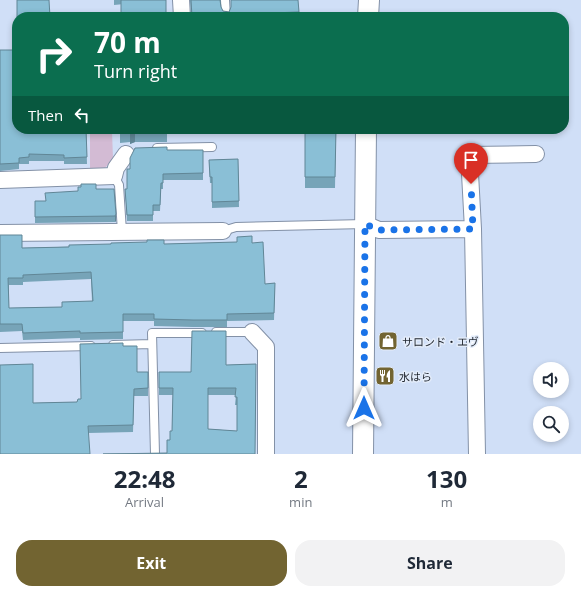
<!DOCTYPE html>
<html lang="en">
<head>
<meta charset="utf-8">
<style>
  body { margin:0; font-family:"Open Sans","Noto Sans JP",sans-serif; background:#f2f2f3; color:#1f2937; height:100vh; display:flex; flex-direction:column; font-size:15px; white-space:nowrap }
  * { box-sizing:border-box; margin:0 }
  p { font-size:13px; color:#747a83 }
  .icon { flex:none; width:22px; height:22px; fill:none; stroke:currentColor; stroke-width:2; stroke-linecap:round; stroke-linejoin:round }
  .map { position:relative; height:454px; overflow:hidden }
  .side { display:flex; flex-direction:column; background:#fff; flex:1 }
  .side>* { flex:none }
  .hud { position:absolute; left:12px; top:12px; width:557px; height:122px; border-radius:16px; box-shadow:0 2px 6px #0003; background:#0b6e4f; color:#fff; overflow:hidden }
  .controls { position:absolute; left:533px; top:362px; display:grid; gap:8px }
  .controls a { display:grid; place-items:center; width:36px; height:36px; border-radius:50%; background:#fff; box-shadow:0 2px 6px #0003; font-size:20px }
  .pin { position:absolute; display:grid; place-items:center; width:34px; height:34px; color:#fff; margin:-41px -17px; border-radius:50% 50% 50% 0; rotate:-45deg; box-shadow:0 0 4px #0007 }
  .pin .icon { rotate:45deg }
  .me { position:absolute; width:44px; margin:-22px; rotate:0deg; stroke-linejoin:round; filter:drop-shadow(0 0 3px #0008) }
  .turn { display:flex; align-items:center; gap:14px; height:84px; padding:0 16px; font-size:18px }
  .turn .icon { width:52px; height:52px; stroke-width:2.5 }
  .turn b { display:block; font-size:28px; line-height:34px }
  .then { display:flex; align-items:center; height:38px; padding:0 16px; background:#0003; gap:8px; font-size:15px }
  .eta { display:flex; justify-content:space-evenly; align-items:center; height:68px; text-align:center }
  .eta b { font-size:24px; font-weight:700; line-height:28px }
  .action { display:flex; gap:8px; margin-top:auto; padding:8px 16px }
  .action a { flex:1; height:46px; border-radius:16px; background:#726431; color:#fff; font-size:16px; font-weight:700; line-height:46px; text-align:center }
  .action a+a { background:#f2f2f3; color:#1f2937 }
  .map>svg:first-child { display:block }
</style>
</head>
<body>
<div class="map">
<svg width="581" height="454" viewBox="0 0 581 454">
  <rect width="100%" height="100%" fill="#d0dff7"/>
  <path fill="#d3bbd4" d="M 90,131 L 112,131 L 113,159 L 105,168 L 90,169 Z"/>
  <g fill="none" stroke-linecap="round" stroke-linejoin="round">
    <g stroke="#8391a7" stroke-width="10">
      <path id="service" d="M 225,0 L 226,17
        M 157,148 L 212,147
        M 114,176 L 119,185 L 122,232
        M 223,231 L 236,227 L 365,224
        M 216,332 L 252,332
        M 113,345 L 152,344
        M 0,348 L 91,346
        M 155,454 L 152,333 L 202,333"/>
    </g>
    <g stroke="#8391a7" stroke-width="18">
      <path id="minor" d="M 181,0 L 182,17
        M 0,180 L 114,176 L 116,168 L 126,154
        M 365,224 L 379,230 L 473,229 L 477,454
        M 473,229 L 469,155 L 536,154
        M 0,233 L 223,231
        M 252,332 L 266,347 L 266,454"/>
    </g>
    <g stroke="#8391a7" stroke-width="22">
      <path id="tertiary" d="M 368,17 L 369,0
        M 363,454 L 366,129"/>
    </g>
    <use href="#service" stroke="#fff" stroke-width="8"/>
    <use href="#minor" stroke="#fff" stroke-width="16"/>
    <use href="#tertiary" stroke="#fff" stroke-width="20"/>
  </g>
  <path fill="#77a4b8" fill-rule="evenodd" d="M 114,0 L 166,0 L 114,5 Z
    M 190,0 L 220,0 L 221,7 L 223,11 L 229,12 L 231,8 L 231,0 L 298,0 L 299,17 L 191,17 Z
    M 0,50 L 17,129 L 62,130 L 86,129 L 87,164 L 64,164 L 64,161 L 29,161 L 29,164 L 19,164 L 19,169 L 0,171 Z
    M 120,129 L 167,129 L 167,142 L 135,142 L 130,144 L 130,142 L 120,143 Z
    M 305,129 L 336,129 L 335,188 L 305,188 Z
    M 167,150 L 203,150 L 203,180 L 163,180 L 163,189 L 161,189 L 160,211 L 153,211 L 153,221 L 127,221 L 125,189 L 127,189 Z
    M 238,159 L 239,207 L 212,208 L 212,183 L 210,183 L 209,160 Z
    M 96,189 L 114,189 L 116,221 L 115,222 L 35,223 L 35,201 L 45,201 L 78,191 Z
    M 0,235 L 22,248 L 164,244 L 252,243 L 265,284 L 275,283 L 274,320 L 227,321 L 227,327 L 193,327 L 154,326 L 154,321 L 123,321 L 123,339 L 80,340 L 80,338 L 23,340 L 22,331 L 0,332 ZM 91,279 L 92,301 L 62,307 L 9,308 L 9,285 L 23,285 L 23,282 Z
    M 123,346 L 137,372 L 148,372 L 148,396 L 134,396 L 133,432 L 88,433 L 33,403 L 77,402 L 81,399 Z
    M 256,364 L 255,454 L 167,453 L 172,431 L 173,395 L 159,395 L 159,372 L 191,372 L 226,365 ZM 208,395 L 236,395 L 235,405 L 237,405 L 237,431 L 208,429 Z"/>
  <path fill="#618696" d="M 135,132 L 135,142 L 130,144 L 130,134 Z
    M 116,214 L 116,221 L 115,222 L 115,216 Z"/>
  <path fill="#8abfd6" stroke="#618696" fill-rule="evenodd" d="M 17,0 L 49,0 L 50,17 L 17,17 Z
    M 121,0 L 166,0 L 166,17 L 121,17 Z
    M 191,0 L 220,0 L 221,7 L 223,11 L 229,12 L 231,7 L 231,0 L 298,0 L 299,12 L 216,15 L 216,17 L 192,17 Z
    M 0,50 L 17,50 L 17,129 L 62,129 L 62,130 L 86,129 L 87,157 L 64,158 L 64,155 L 29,154 L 29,157 L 19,158 L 19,163 L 0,164 Z
    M 120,129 L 167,129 L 167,132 L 135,132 L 130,134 L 131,132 L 120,132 Z
    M 305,129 L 336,129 L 335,177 L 305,177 Z
    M 167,147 L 167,150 L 203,150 L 203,173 L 163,174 L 163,183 L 161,183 L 160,205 L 153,205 L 153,215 L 127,215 L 125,189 L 127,189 L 127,169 L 130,169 L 130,158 L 135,148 Z
    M 238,159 L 239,201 L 212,202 L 212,177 L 210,177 L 209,160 Z
    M 81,184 L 96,184 L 96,189 L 114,189 L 116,214 L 115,216 L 35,217 L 35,201 L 46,201 L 45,193 L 78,191 L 78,187 L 81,187 Z
    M 0,235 L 22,235 L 22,248 L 69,247 L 69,245 L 111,244 L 111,243 L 147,242 L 147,240 L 164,240 L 164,244 L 237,242 L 237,237 L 252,236 L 252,243 L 263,242 L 265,284 L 275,283 L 274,313 L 227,314 L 227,320 L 193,320 L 154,319 L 154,314 L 123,314 L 123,332 L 80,333 L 80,331 L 23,333 L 22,324 L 0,324 ZM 91,272 L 93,301 L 62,302 L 62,307 L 9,308 L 8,278 L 23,278 L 23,275 Z
    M 192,331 L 226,331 L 226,365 L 256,364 L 255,454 L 103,454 L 167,453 L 167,440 L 170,440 L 170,431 L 172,431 L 173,388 L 159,388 L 159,372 L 191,372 ZM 208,388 L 236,388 L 235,397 L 237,397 L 237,431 L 208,429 Z
    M 123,343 L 123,346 L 137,346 L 137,372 L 148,372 L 148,388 L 134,389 L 133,425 L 88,426 L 90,454 L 0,454 L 0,365 L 33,364 L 33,403 L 77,402 L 78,399 L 81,399 L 80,344 Z"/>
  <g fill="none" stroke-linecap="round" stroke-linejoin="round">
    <path stroke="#1a73e8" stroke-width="7" stroke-dasharray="0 12.6" d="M 364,408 L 365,224 L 379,230 L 473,229 L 471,184"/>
  </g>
  <defs>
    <g id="shop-square" transform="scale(1)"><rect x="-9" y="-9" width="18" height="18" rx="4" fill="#726431" stroke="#e3ecfa"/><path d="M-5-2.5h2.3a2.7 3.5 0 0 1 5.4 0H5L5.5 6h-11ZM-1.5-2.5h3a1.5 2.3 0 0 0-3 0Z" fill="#fff"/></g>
    <g id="restaurant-square" transform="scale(1)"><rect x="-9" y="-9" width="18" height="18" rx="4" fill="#726431" stroke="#e3ecfa"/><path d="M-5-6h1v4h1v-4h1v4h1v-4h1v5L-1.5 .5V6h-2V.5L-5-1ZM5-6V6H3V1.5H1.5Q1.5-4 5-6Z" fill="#fff"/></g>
  </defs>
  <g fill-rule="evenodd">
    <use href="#shop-square" x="388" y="341"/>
    <use href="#restaurant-square" x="385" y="376"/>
  </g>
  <g text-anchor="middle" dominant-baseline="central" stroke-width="3" stroke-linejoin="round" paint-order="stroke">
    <g font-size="11" fill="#1f252e" stroke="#e3ecfa" text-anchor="start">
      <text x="402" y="341">サロンド・エヴ</text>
      <text x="399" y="376">水はら</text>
    </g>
  </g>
</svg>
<div class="controls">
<a><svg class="icon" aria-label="sound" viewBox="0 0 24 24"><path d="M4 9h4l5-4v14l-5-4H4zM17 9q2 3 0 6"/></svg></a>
<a><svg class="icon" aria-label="search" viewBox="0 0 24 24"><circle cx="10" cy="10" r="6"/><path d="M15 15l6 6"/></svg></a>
</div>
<div class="pin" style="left:471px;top:184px;background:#d93025"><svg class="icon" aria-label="arrive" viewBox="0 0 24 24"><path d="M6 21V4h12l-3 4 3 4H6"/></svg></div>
<svg class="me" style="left:364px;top:408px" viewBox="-20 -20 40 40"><path d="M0-17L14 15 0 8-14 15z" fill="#1a73e8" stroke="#fff" stroke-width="4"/></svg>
<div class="hud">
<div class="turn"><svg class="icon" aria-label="right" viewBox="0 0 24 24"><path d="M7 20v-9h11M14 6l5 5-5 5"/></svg><div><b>70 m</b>Turn right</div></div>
<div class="then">Then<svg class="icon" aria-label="left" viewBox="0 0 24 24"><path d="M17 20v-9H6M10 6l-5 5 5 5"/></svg></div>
</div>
</div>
<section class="side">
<div class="eta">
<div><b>22:48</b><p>Arrival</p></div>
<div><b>2</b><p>min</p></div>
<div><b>130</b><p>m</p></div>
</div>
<div class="action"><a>Exit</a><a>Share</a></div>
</section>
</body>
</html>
